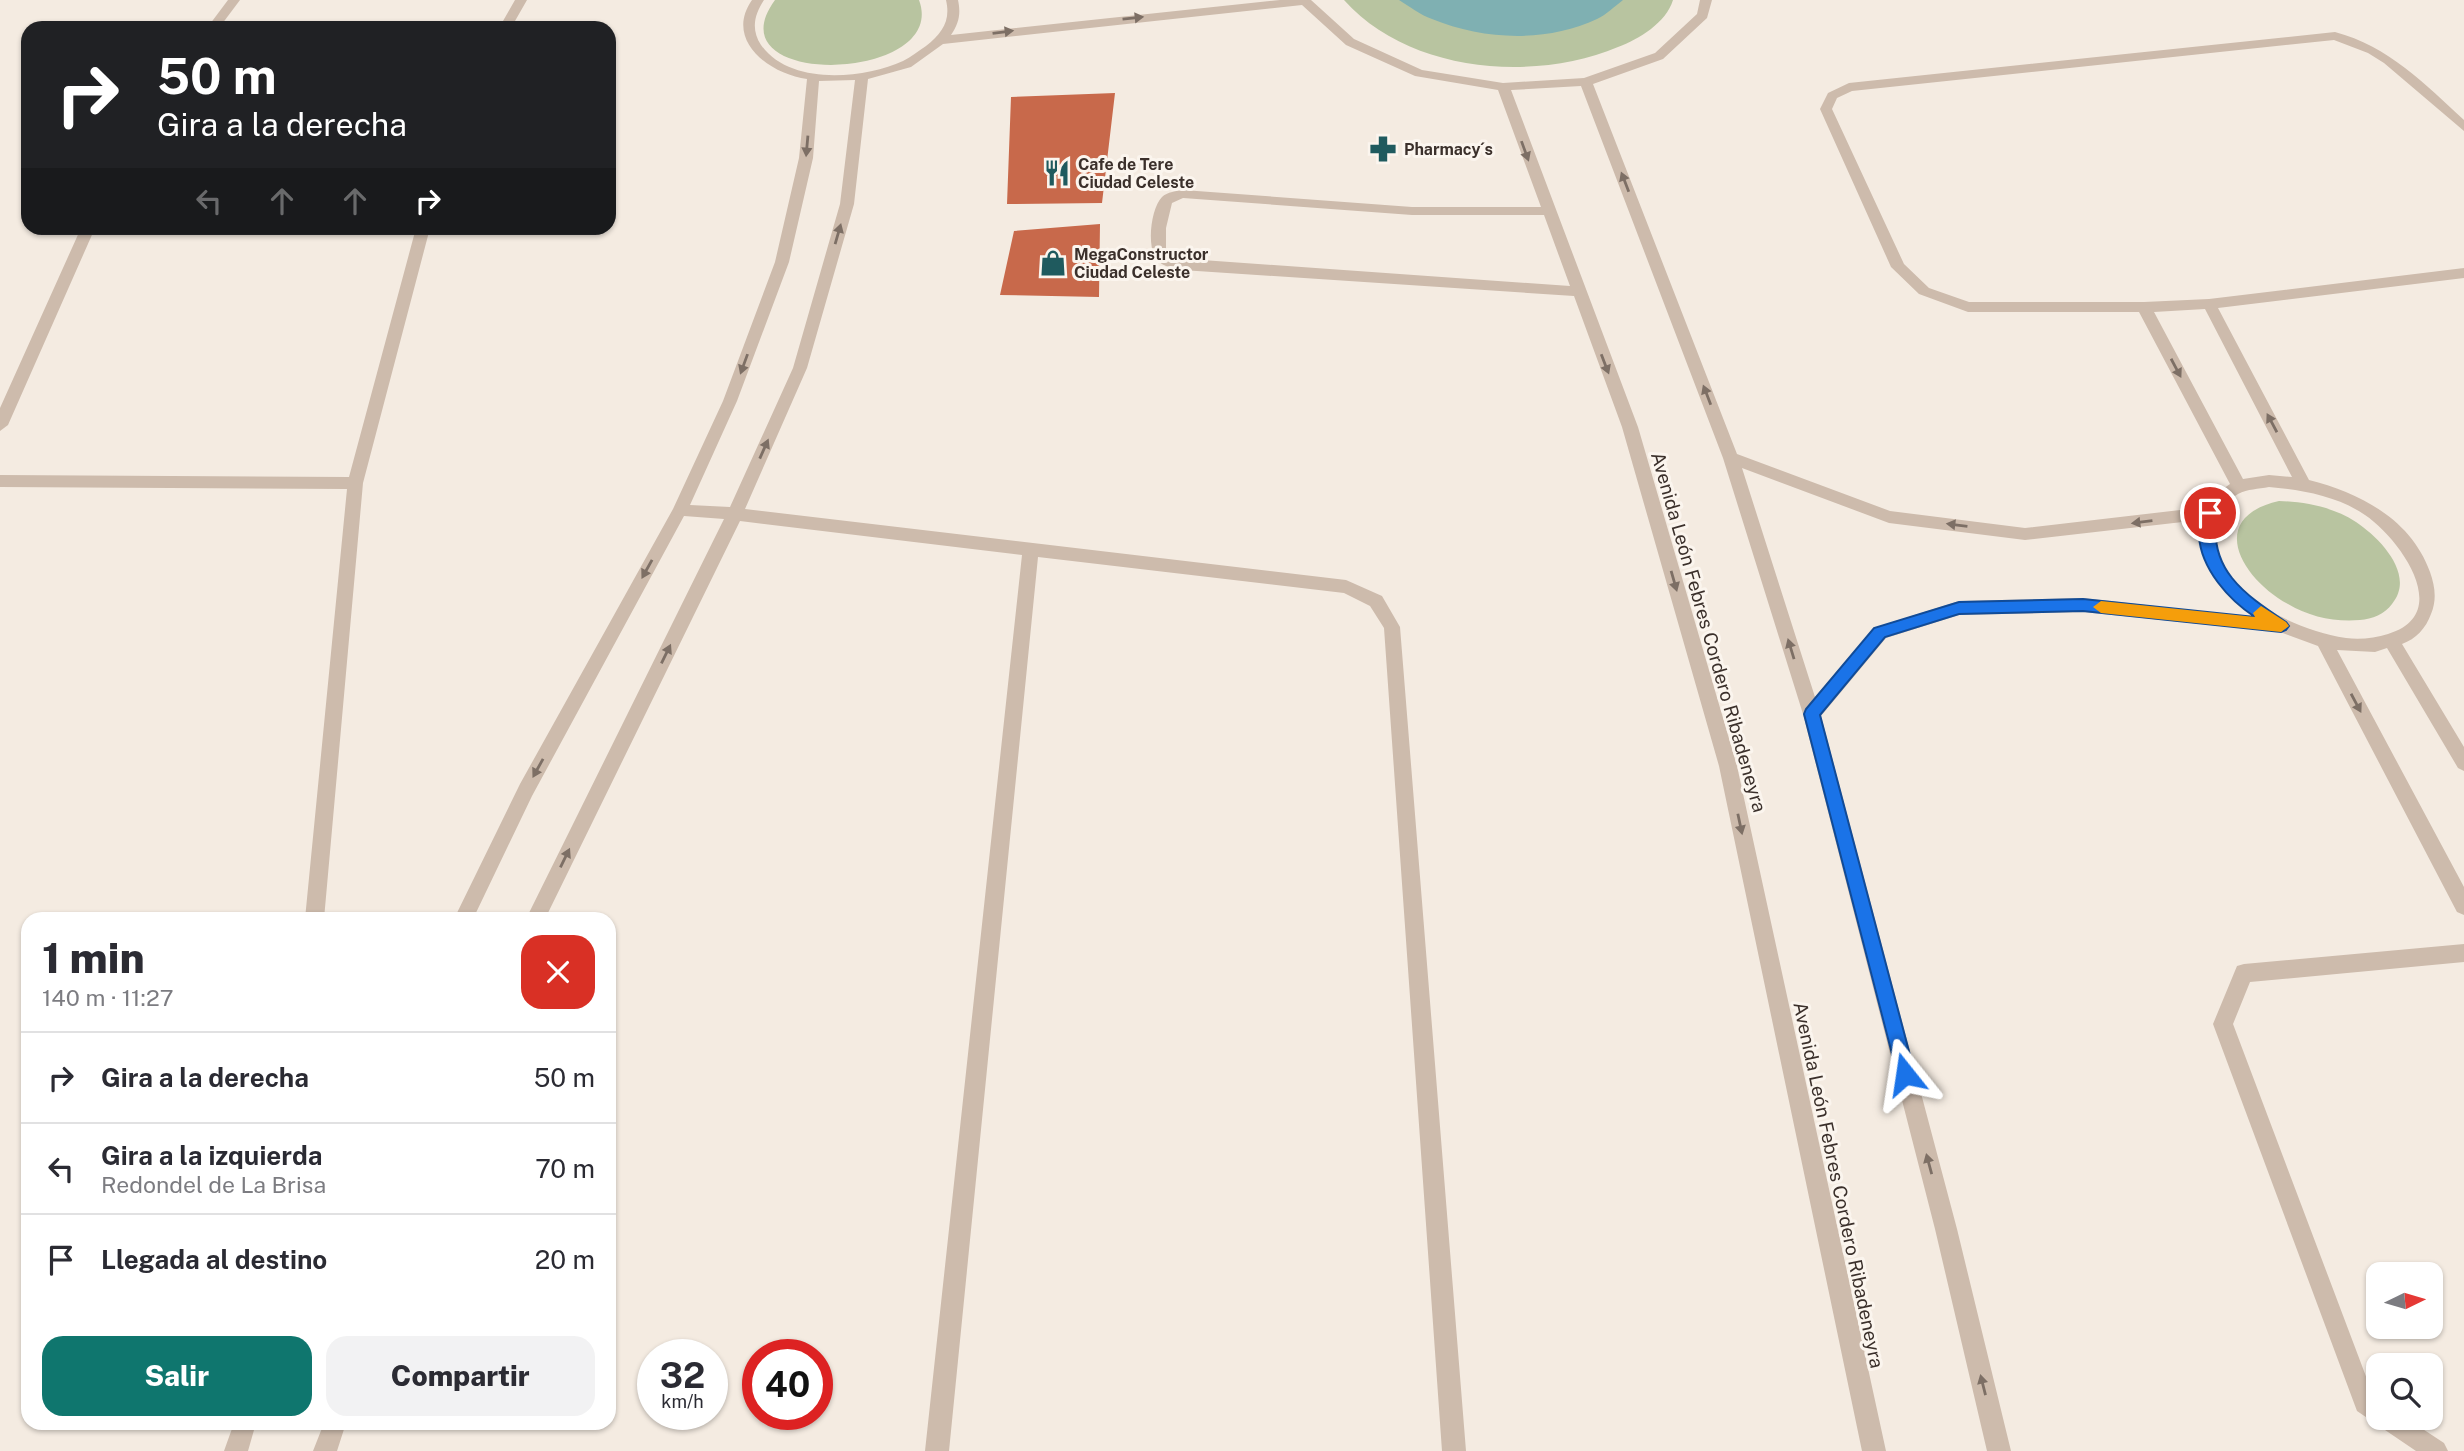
<!DOCTYPE html>
<html lang="es">
<head>
<meta charset="utf-8">
<style>
  body { margin:0; font-family:"Public Sans",sans-serif; background:#f2f2f3; color:#2b2b33; height:100vh; display:flex; flex-direction:column; font-size:26px; white-space:nowrap }
  * { box-sizing:border-box; margin:0 }
  p { font-size:23px; color:#7c7c81 }
  .icon { flex:none; width:38px; height:38px; fill:none; stroke:currentColor; stroke-width:2; stroke-linecap:round; stroke-linejoin:round }
  .map { position:relative; flex:1; overflow:hidden }
  .sheet { position:absolute; left:21px; top:912px; width:595px; height:518px; display:flex; flex-direction:column; background:#fff; border-radius:21px; box-shadow:0 2px 5px #0004 }
  .sheet>* { flex:none }
  .top-card { position:absolute; left:21px; top:21px; width:595px; height:214px; border-radius:21px; box-shadow:0 2px 5px #0004; background:#202124; color:#fff; overflow:hidden }
  .needle { width:46px; rotate:85deg }
  .controls { position:absolute; left:2366px; top:1262px; display:grid; gap:14px }
  .controls a { display:grid; place-items:center; width:77px; height:77px; border-radius:14px; background:#fff; box-shadow:0 2px 5px #0004; font-size:35px }
  .speed { position:absolute; left:637px; top:1339px; display:flex; gap:14px; font-size:35px; font-weight:700; text-align:center }
  .speed>* { display:grid; place-content:center; width:91px; height:91px; border-radius:50%; background:#fff; box-shadow:0 2px 5px #0004; line-height:1 }
  .speed small { font-size:18px; font-weight:400 }
  .speed .limit { border:10px solid #d22; background:#fff; color:#111 }
  .pin { position:absolute; display:grid; place-items:center; width:60px; height:60px; color:#fff; margin:-30px; border:4px solid #fff; border-radius:50%; box-shadow:0 2px 7px #0007 }
  .me { position:absolute; width:77px; margin:-38px; rotate:345deg; stroke-linejoin:round; filter:drop-shadow(0 0 5px #0008) }
  .turn { display:flex; align-items:center; gap:24px; height:147px; padding:0 21px; font-size:32px }
  .turn .icon { width:91px; height:91px; stroke-width:2.5 }
  .turn b { display:block; font-size:49px; line-height:60px }
  .lanes { display:flex; align-items:center; height:66px; padding:0 21px; background:#0003; justify-content:center; gap:35px; direction:ltr }
  .lanes .off { opacity:.35 }
  .round { display:grid; place-items:center; flex:none; width:74px; height:74px; border-radius:21px; background:#f2f2f3 }
  .head { display:flex; align-items:center; justify-content:space-between; height:119px; padding:0 21px }
  h1 { font-size:42px; font-weight:800; line-height:52px }
  .action { display:flex; gap:14px; margin-top:auto; padding:14px 21px }
  .action a { flex:1; height:80px; border-radius:21px; background:#0f766e; color:#fff; font-size:28px; font-weight:800; line-height:80px; text-align:center }
  .action a+a { background:#f2f2f3; color:#2b2b33 }
  ul { padding:0; list-style:none }
  li { display:flex; align-items:center; gap:21px; height:91px; padding:0 21px; border-top:2px solid #e1e1e2 }
  li div { flex:1 }
  li b { display:block; font-size:26px }
  li em { font-style:normal }
  .map>svg:first-child { display:block }
</style>
</head>
<body>
<div class="map">
<svg width="2464" height="1451" viewBox="0 0 2464 1451">
  <rect width="100%" height="100%" fill="#f4ebe1"/>
  <path fill="#b8c4a0" d="M 775,0 L 919,0 C 950,83 709,90 775,0 Z
    M 1344,0 L 1673,0 C 1666,23 1639,39 1618,47 C 1532,83 1408,72 1344,0 Z
    M 2279,501 C 2306,502 2333,507 2356,522 C 2380,538 2416,575 2392,604 C 2385,614 2372,619 2360,620 C 2334,622 2310,617 2288,604 C 2242,579 2205,518 2279,501 Z"/>
  <path fill="#7fb0b2" d="M 1399,0 L 1623,0 C 1615,6 1606,15 1597,19 C 1546,43 1483,40 1432,19 C 1420,15 1409,6 1399,0 Z"/>
  <path fill="#c8694b" d="M 1115,93 L 1102,203 L 1007,204 L 1011,97 Z
    M 1100,224 L 1099,297 L 1000,295 L 1014,231 Z"/>
  <g fill="none" stroke-linecap="round" stroke-linejoin="round">
    <path fill="#cdbbac" fill-rule="evenodd" d="M 228,0 L 240,0 L 219,28 L 207,28 Z
      M 515,0 L 527,0 L 511,28 L 499,28 Z
      M 752,0 L 764,0 C 754,15 751,30 761,45 C 790,86 863,79 903,61 C 911,57 918,51 926,46 C 942,33 951,21 946,0 L 958,0 C 961,14 959,23 951,35 L 1280,0 L 1311,0 L 1354,39 L 1422,70 L 1503,83 L 1584,78 L 1655,53 L 1697,14 L 1700,0 L 1712,0 L 1707,18 L 1663,59 L 1593,84 L 1737,454 L 1890,511 L 2025,528 L 2206,507 L 2217,493 L 2230,484 L 2139,312 L 1968,312 L 1919,294 L 1891,267 L 1820,109 L 1828,93 L 1849,83 L 2335,32 C 2388,46 2425,84 2464,120 L 2464,131 L 2384,63 L 2368,53 L 2334,40 L 1852,91 L 1837,98 L 1832,109 L 1904,264 L 1929,288 L 1969,302 L 2144,302 L 2209,299 L 2464,268 L 2464,278 L 2218,308 L 2309,480 C 2360,493 2411,519 2430,572 C 2435,586 2437,600 2431,614 C 2426,628 2416,639 2402,644 L 2464,747 L 2464,771 L 2458,768 L 2387,648 L 2375,652 L 2337,650 L 2464,887 L 2464,915 L 2457,912 L 2318,646 L 2280,632 L 2083,612 L 1959,615 L 1886,638 L 1821,716 L 1957,1229 L 2011,1451 L 1987,1451 L 1935,1229 L 1803,714 L 1723,458 L 1581,86 L 1511,90 L 1638,427 L 1737,766 L 1886,1451 L 1862,1451 L 1719,766 L 1622,427 L 1574,296 L 1182,270 C 1174,268 1163,267 1157,260 C 1146,247 1151,208 1162,197 C 1167,192 1177,191 1183,190 L 1412,207 L 1541,207 L 1498,90 L 1415,76 L 1346,45 L 1302,5 L 943,44 L 911,67 L 868,79 L 854,204 L 807,368 L 745,509 L 1346,580 L 1382,596 L 1400,627 L 1466,1451 L 1442,1451 L 1384,628 L 1370,606 L 1344,593 L 1038,557 L 949,1451 L 925,1451 L 1022,555 L 740,521 L 545,919 L 526,919 L 724,519 L 684,516 L 532,796 L 473,919 L 454,919 L 520,784 L 673,509 L 723,401 L 775,262 L 799,158 L 807,79 C 769,74 724,40 752,0 ZM 855,80 L 840,204 L 793,368 L 730,507 L 690,505 L 737,401 L 789,262 L 813,158 L 819,81 ZM 1183,198 L 1412,215 L 1544,215 L 1570,286 L 1174,258 L 1166,251 L 1166,228 L 1172,203 ZM 2205,309 L 2292,477 L 2269,475 L 2243,479 L 2154,312 ZM 1742,468 L 1889,523 L 2025,540 L 2200,520 C 2197,565 2219,591 2253,617 L 2083,598 L 1959,601 L 1874,628 L 1815,697 ZM 2269,487 C 2302,490 2337,496 2365,515 C 2399,538 2455,614 2388,634 C 2375,638 2360,640 2346,638 C 2309,632 2274,617 2246,593 C 2218,569 2198,517 2238,494 C 2248,489 2258,489 2269,487 Z
      M 81,228 L 95,228 L 8,425 L 0,431 L 0,408 Z
      M 416,228 L 430,228 L 363,483 L 324,919 L 305,919 L 347,489 L 0,487 L 0,475 L 349,477 Z
      M 2464,944 L 2464,962 L 2250,982 L 2233,1024 L 2373,1395 L 2378,1399 L 2378,1418 L 2406,1418 L 2444,1443 L 2448,1451 L 2416,1451 L 2357,1411 L 2213,1024 L 2237,966 L 2244,964 Z
      M 234,1423 L 256,1423 L 248,1451 L 224,1451 Z
      M 324,1423 L 346,1423 L 337,1451 L 313,1451 Z"/>
  </g>
  <defs><path id="oneway-solid" d="M-6-.8H1V-3.2L6.5 0L1 3.2V.8H-6Z" transform="scale(1.75)"/></defs>
  <g fill="#7d6f65">
    <use href="#oneway-solid" transform="translate(1133 18) rotate(-6)"/>
    <use href="#oneway-solid" transform="translate(1003 32) rotate(-7)"/>
    <use href="#oneway-solid" transform="translate(807 146) rotate(95)"/>
    <use href="#oneway-solid" transform="translate(1525 151) rotate(70)"/>
    <use href="#oneway-solid" transform="translate(1625 182) rotate(-111)"/>
    <use href="#oneway-solid" transform="translate(838 234) rotate(-74)"/>
    <use href="#oneway-solid" transform="translate(744 364) rotate(110)"/>
    <use href="#oneway-solid" transform="translate(1605 364) rotate(69)"/>
    <use href="#oneway-solid" transform="translate(2176 368) rotate(62)"/>
    <use href="#oneway-solid" transform="translate(1707 395) rotate(-111)"/>
    <use href="#oneway-solid" transform="translate(2272 423) rotate(-118)"/>
    <use href="#oneway-solid" transform="translate(764 449) rotate(-66)"/>
    <use href="#oneway-solid" transform="translate(2142 522) rotate(173)"/>
    <use href="#oneway-solid" transform="translate(1957 525) rotate(-173)"/>
    <use href="#oneway-solid" transform="translate(647 569) rotate(119)"/>
    <use href="#oneway-solid" transform="translate(1674 581) rotate(74)"/>
    <use href="#oneway-solid" transform="translate(1791 649) rotate(-107)"/>
    <use href="#oneway-solid" transform="translate(666 654) rotate(-64)"/>
    <use href="#oneway-solid" transform="translate(2356 703) rotate(62)"/>
    <use href="#oneway-solid" transform="translate(538 768) rotate(119)"/>
    <use href="#oneway-solid" transform="translate(1740 824) rotate(78)"/>
    <use href="#oneway-solid" transform="translate(565 858) rotate(-64)"/>
    <use href="#oneway-solid" transform="translate(1929 1164) rotate(-105)"/>
    <use href="#oneway-solid" transform="translate(1983 1385) rotate(-104)"/>
  </g>
  <path fill="#1a73e8" stroke="#114b97" stroke-width="2" d="M 2210,508 L 2217,513 C 2207,569 2244,594 2286,622 L 2289,626 L 2286,630 L 2281,632 L 2083,611 L 1959,614 L 1885,637 L 1820,715 L 1915,1074 L 1912,1081 L 1905,1083 L 1899,1081 L 1804,714 L 1806,709 L 1874,628 L 1959,602 L 2083,599 L 2255,617 C 2229,600 2201,569 2199,536 C 2198,529 2201,520 2203,513 Z"/>
  <path fill="#f59e0b" d="M 2101,601 L 2255,617 L 2253,613 L 2261,606 L 2286,622 L 2289,626 L 2281,632 L 2101,613 L 2093,607 Z"/>
  <defs>
    <g id="pharmacy-bare" transform="scale(2.1)"><path d="M-2-6h4v4h4v4h-4v4h-4v-4h-4v-4h4Z" fill="#1f5a5e" stroke="#fbf5ee" stroke-width="2.5" paint-order="stroke"/></g>
    <g id="restaurant-bare" transform="scale(2.1)"><path d="M-5-6h1v4h1v-4h1v4h1v-4h1v5L-1.5 .5V6h-2V.5L-5-1ZM5-6V6H3V1.5H1.5Q1.5-4 5-6Z" fill="#1f5a5e" stroke="#fbf5ee" stroke-width="2.5" paint-order="stroke"/></g>
    <g id="shop-bare" transform="scale(2.1)"><path d="M-5-2.5h2.3a2.7 3.5 0 0 1 5.4 0H5L5.5 6h-11ZM-1.5-2.5h3a1.5 2.3 0 0 0-3 0Z" fill="#1f5a5e" stroke="#fbf5ee" stroke-width="2.5" paint-order="stroke"/></g>
  </defs>
  <g fill-rule="evenodd">
    <use href="#pharmacy-bare" x="1383" y="149"/>
    <use href="#restaurant-bare" x="1057" y="173"/>
    <use href="#shop-bare" x="1053" y="263"/>
  </g>
  <g text-anchor="middle" dominant-baseline="central" stroke-width="6" stroke-linejoin="round" paint-order="stroke">
    <g font-size="16" font-weight="bold" fill="#3b302b" stroke="#fbf5ee" text-anchor="start">
      <text x="1404" y="149">Pharmacy´s</text>
      <text x="1078" y="164">Cafe de Tere<tspan x="1078" dy="18">Ciudad Celeste</tspan></text>
      <text x="1074" y="254">MegaConstructor<tspan x="1074" dy="18">Ciudad Celeste</tspan></text>
    </g>
    <g font-size="19" fill="#3b302b" stroke="#fbf5ee">
      <text transform="translate(1709 632) rotate(74)">Avenida León Febres Cordero Ribadeneyra</text>
      <text transform="translate(1839 1185) rotate(78)">Avenida León Febres Cordero Ribadeneyra</text>
    </g>
  </g>
</svg>
<div class="controls">
<a><svg class="needle" viewBox="-14 -14 28 28"><path d="M0-13l5 13h-10z" fill="#e53935"/><path d="M0 13l5-13h-10z" fill="#7c7c81"/></svg></a>
<a><svg class="icon" aria-label="search" viewBox="0 0 24 24"><circle cx="10" cy="10" r="6"/><path d="M15 15l6 6"/></svg></a>
</div>
<div class="speed"><div>32<small>km/h</small></div><div class="limit">40</div></div>
<div class="pin" style="left:2210px;top:513px;background:#d93025"><svg class="icon" aria-label="arrive" viewBox="0 0 24 24"><path d="M6 21V4h12l-3 4 3 4H6"/></svg></div>
<svg class="me" style="left:1905px;top:1074px" viewBox="-20 -20 40 40"><path d="M0-17L14 15 0 8-14 15z" fill="#1a73e8" stroke="#fff" stroke-width="4"/></svg>
<div class="top-card">
<div class="turn"><svg class="icon" aria-label="right" viewBox="0 0 24 24"><path d="M7 20v-9h11M14 6l5 5-5 5"/></svg><div><b>50 m</b>Gira a la derecha</div></div>
<div class="lanes"><svg class="icon off" aria-label="left" viewBox="0 0 24 24"><path d="M17 20v-9H6M10 6l-5 5 5 5"/></svg><svg class="icon off" aria-label="ahead" viewBox="0 0 24 24"><path d="M12 20V5M6 11l6-6 6 6"/></svg><svg class="icon off" aria-label="ahead" viewBox="0 0 24 24"><path d="M12 20V5M6 11l6-6 6 6"/></svg><svg class="icon" aria-label="right" viewBox="0 0 24 24"><path d="M7 20v-9h11M14 6l5 5-5 5"/></svg></div>
</div>
<section class="sheet">
<div class="head"><div><h1>1 min</h1><p>140 m · 11:27</p></div><a class="round" style="background:#d93025;color:#fff"><svg class="icon" aria-label="close" viewBox="0 0 24 24"><path d="M6 6l12 12M18 6L6 18"/></svg></a></div>
<ul>
<li><svg class="icon" aria-label="right" viewBox="0 0 24 24"><path d="M7 20v-9h11M14 6l5 5-5 5"/></svg><div><b>Gira a la derecha</b></div><em>50 m</em></li>
<li><svg class="icon" aria-label="left" viewBox="0 0 24 24"><path d="M17 20v-9H6M10 6l-5 5 5 5"/></svg><div><b>Gira a la izquierda</b><p>Redondel de La Brisa</p></div><em>70 m</em></li>
<li><svg class="icon" aria-label="arrive" viewBox="0 0 24 24"><path d="M6 21V4h12l-3 4 3 4H6"/></svg><div><b>Llegada al destino</b></div><em>20 m</em></li>
</ul>
<div class="action"><a>Salir</a><a>Compartir</a></div>
</section>
</div>
</body>
</html>
